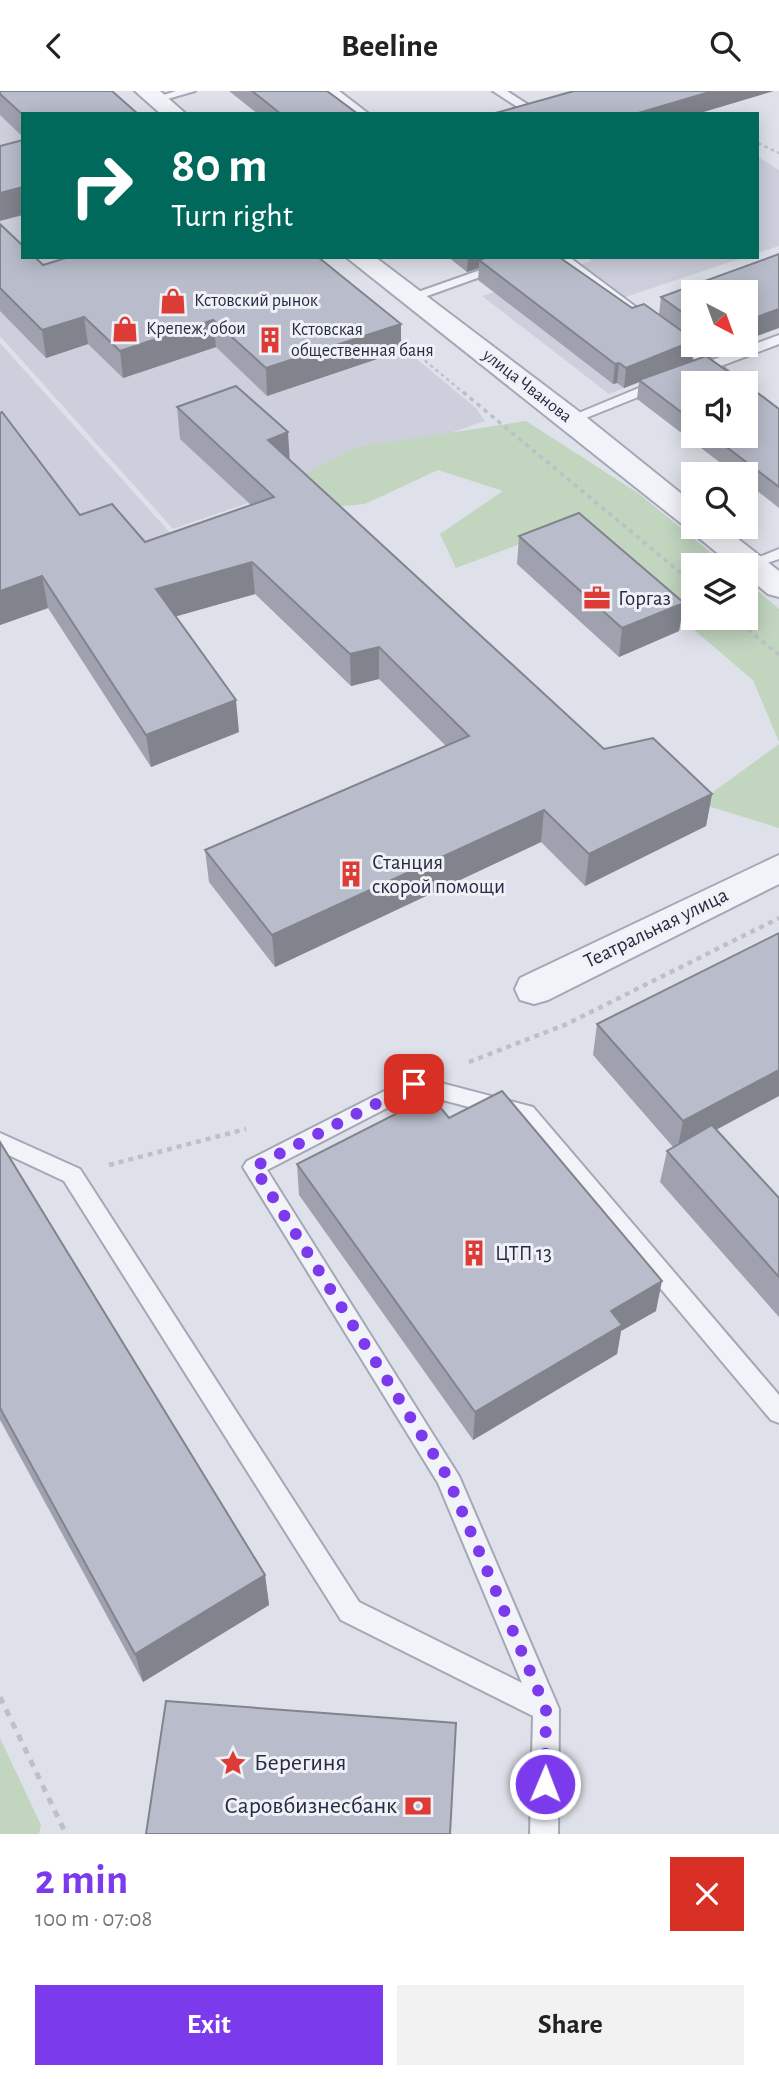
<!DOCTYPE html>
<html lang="en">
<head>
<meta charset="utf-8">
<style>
  body { margin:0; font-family:"Alegreya Sans",sans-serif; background:#f2f2f2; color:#222; height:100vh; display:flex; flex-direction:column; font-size:26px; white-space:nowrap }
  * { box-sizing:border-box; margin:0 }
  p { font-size:23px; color:#767676 }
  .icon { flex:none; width:38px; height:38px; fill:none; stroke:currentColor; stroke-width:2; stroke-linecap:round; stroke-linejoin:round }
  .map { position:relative; height:1743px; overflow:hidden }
  .sheet { display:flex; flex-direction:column; background:#fff; flex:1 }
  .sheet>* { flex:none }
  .top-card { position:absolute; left:21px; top:21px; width:738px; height:147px; border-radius:0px; box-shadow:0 4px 18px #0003; background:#00695c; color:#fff; overflow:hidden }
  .needle { width:46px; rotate:139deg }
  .buttons { position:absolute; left:681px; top:189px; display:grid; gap:14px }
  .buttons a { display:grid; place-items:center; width:77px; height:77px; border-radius:0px; background:#fff; box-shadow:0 4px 18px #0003; font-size:35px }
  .pin { position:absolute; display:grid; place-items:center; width:60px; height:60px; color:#fff; margin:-30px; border-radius:14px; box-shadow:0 4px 10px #0006 }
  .me { position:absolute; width:77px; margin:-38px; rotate:1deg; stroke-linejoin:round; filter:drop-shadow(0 0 5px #0008) }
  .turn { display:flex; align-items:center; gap:24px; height:147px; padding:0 35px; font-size:32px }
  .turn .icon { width:91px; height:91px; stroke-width:2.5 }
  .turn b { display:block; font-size:49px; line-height:60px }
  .round { display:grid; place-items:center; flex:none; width:74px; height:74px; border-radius:0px; background:#f2f2f2 }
  .overview { display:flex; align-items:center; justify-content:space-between; height:119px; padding:0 35px }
  h1 { font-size:42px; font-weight:600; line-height:52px; color:#7c3aed }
  .primary-button { display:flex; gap:14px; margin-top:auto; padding:14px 35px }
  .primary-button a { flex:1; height:80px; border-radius:0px; background:#7c3aed; color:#fff; font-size:28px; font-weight:600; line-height:80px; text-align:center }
  .primary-button a+a { background:#f2f2f2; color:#222 }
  header { display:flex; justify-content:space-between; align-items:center; height:91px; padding:0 35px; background:#fff; font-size:32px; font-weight:600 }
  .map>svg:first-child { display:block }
</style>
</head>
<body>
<header><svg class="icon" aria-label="back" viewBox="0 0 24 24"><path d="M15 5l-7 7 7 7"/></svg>Beeline<svg class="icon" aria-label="search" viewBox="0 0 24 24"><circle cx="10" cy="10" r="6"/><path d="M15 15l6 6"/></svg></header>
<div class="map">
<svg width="779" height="1743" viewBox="0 0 779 1743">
  <rect width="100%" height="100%" fill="#dfe1ea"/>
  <path fill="#cdd0dc" d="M 0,0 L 23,23 L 23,166 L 293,166 L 476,317 L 485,330 L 173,438 L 0,245 Z
    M 758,66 L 779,79 L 779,155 L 758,162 Z
    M 587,166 L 745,166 L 608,212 L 691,272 L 609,303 L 482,205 L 592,170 Z
    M 0,252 L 190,464 L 0,534 Z"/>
  <path fill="#c1d5bf" d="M 526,330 L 638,402 L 726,474 L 693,474 L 693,527 L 746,527 L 746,490 L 779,518 L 779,651 L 753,589 L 570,434 L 456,477 L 440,443 L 503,400 L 438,379 L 365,413 L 281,421 L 280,395 L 358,356 Z
    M 779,653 L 779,737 L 698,712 Z
    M 0,1647 L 41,1734 L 39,1743 L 0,1743 Z"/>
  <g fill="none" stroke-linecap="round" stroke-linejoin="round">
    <g stroke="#a4a7b5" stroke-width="4">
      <path id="service" d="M 176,0 L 195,0 L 157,11 L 151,8 Z
        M 326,0 L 339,0 L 369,23 L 355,23 Z
        M 493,0 L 507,0 L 541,22 L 528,23 Z
        M 517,166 L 536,166 L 416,209 L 404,206 Z
        M 554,166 L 569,166 L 640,219 L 628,222 Z
        M 667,243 L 677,243 L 712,269 L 779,244 L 779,253 L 721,275 L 743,292 L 727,292 L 709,279 L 687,284 L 687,278 L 701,273 L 667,249 Z
        M 663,287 L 668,288 L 668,294 L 576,331 L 566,331 L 564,328 Z
        M 779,458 L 779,468 L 750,478 L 742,473 Z
        M 414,985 L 533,1016 L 779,1304 L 779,1332 L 771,1329 L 519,1029 L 416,1002 L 267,1079 L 459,1385 L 559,1618 L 558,1743 L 530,1743 L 533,1625 L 341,1529 L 64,1090 L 0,1060 L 0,1042 L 80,1078 L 359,1511 L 522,1592 L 438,1392 L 243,1076 L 247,1070 Z"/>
    </g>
    <g stroke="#a4a7b5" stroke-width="4">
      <path id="minor" d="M 135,0 L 160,0 L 186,23 L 161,23 Z
        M 346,166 L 375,166 L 581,322 L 693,412 L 693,436 L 723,436 L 779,480 L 779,506 L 768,503 L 746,485 L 746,474 L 732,474 L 693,442 L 689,435 L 682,433 Z
        M 779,764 L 779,793 L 548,909 L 534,913 L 520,909 L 515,898 L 520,887 Z"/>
    </g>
    <path stroke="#bdbfc9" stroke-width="2.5" stroke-dasharray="3.5 3.5" stroke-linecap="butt" d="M 758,52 L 779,62
      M 398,247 L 465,303"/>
    <path stroke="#bdbfc9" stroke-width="3.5" stroke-dasharray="4.5 4.5" stroke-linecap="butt" d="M 463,301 L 693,492
      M 734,527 L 779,564"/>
    <path stroke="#bdbfc9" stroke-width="4.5" stroke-dasharray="5 5" stroke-linecap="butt" d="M 469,971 L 567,933 L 779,827
      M 109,1074 L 246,1038"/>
    <path stroke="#bdbfc9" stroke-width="5" stroke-dasharray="7 7" stroke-linecap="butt" d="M 0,1606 L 66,1743"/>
    <use href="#service" fill="#f2f3f8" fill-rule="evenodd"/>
    <use href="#minor" fill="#f2f3f8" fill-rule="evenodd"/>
  </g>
  <path fill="#9fa2ae" d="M 0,0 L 23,23 L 23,46 L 0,24 Z
    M 229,0 L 327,0 L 358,23 L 258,23 Z
    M 0,133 L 43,174 L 401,260 L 267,305 L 216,256 L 123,287 L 88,253 L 46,267 L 0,220 Z
    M 448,166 L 559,166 L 632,217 L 659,223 L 661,206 L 693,201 L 693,345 L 746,345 L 779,318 L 779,417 L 746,391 L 746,383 L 735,383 L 637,308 L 639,291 L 624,297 L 617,292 L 613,293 L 478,189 L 479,177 L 467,181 Z
    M 697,254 L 734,254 L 710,263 Z
    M 177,316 L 289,369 L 604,658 L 712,703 L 706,735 L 585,795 L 541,751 L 275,876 L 209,791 L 205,759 L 446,655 L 379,588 L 351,595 L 255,503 L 176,525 L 239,641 L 151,676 L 48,517 L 0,534 L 80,424 L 145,451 L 251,414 L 180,348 Z
    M 519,445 L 684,512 L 679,540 L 619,566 L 517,473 Z
    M 597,933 L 716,1039 L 779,1107 L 779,1226 L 660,1091 L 667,1060 L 673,1056 L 593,964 Z
    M 449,1027 L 656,1220 L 621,1240 L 617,1263 L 473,1349 L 299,1104 L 297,1073 Z
    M 0,1051 L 265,1484 L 269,1514 L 143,1591 L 0,1329 Z"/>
  <path fill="#82848d" d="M 713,0 L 774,0 L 697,23 L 635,23 Z
    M 23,96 L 23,124 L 0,130 L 0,102 Z
    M 468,166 L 508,166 L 479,169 L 479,177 L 467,181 Z
    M 779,218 L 779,237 L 746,249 L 746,230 Z
    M 84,226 L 88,253 L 46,267 L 42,239 Z
    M 213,229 L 216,256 L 123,287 L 120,260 Z
    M 401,233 L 401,260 L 267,305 L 266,277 Z
    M 693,250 L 693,254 L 695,254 L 692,270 L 639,289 L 639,291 L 624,297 L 626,277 Z
    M 711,254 L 734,254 L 710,263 Z
    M 619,272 L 617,292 L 613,293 L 615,273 Z
    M 288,341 L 290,373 L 268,349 Z
    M 252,471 L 255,503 L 160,530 L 156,498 Z
    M 42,485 L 48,517 L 0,534 L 0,500 Z
    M 684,512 L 679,540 L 619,566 L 622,537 Z
    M 379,556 L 379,588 L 351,595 L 350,563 Z
    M 236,609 L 239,641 L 151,676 L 146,644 Z
    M 712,703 L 706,735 L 585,795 L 589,763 Z
    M 544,719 L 541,751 L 275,876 L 272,844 Z
    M 779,979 L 779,1005 L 677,1060 L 683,1030 Z
    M 662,1190 L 656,1220 L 621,1240 L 617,1263 L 473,1349 L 475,1321 L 611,1220 Z
    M 265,1484 L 269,1514 L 143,1591 L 135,1563 Z"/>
  <path fill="#b9bcca" stroke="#82848d" stroke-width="2" d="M 0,0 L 112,0 L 138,23 L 23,23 L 23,24 L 0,3 Z
    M 252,0 L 327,0 L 358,23 L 281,23 Z
    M 574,0 L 713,0 L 635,23 L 492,23 Z
    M 23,49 L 23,96 L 0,102 L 0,55 Z
    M 0,133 L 23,155 L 23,166 L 35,166 L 43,174 L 69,166 L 318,166 L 401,233 L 266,277 L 213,229 L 120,260 L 84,226 L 42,239 L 0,197 Z
    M 779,163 L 779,218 L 746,230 L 746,201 L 693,201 L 693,229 L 661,206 Z
    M 488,166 L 559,166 L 632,217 L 644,213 L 693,248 L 693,250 L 626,277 L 619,272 L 615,273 L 479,169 Z
    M 706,265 L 744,292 L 693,292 L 693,330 L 639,289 Z
    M 746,293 L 779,318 L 779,396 L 712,345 L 746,345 Z
    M 236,295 L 288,341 L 268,349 L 604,658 L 653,647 L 712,703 L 589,763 L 544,719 L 272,844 L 205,759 L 469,645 L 379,556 L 350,563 L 252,471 L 156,498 L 236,609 L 146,644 L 42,485 L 0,500 L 0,322 L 2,321 L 80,424 L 112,413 L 145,451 L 274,406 L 177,316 Z
    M 579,422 L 684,512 L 622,537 L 519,445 Z
    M 779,842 L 779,979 L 683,1030 L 597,933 Z
    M 502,1000 L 662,1190 L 611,1220 L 622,1234 L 475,1321 L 297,1073 L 431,1005 L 449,1027 Z
    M 712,1034 L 779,1107 L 779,1186 L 667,1060 Z
    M 0,1051 L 265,1484 L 135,1563 L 0,1317 Z
    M 166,1610 L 456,1632 L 450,1743 L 146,1743 Z"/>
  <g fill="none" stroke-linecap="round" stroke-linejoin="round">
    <path stroke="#7c3aed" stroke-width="12" stroke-dasharray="0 21.6" d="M 414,993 L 254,1076 L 447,1385 L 546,1618 L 545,1693"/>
  </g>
  <defs>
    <g id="shop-bare" transform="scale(2.1)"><path d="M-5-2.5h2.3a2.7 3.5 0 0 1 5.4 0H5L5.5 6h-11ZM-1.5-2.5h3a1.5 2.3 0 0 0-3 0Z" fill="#dd3c36" stroke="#eff1f7" stroke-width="2.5" paint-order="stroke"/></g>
    <g id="building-bare" transform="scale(2.1)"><path d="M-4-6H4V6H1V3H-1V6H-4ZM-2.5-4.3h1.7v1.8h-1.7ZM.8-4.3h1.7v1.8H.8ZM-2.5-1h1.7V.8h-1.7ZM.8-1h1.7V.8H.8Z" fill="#dd3c36" stroke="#eff1f7" stroke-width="2.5" paint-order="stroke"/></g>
    <g id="office-bare" transform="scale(2.1)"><path d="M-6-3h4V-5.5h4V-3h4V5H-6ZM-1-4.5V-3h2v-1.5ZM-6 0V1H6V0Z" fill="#dd3c36" stroke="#eff1f7" stroke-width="2.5" paint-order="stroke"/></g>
    <g id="sight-bare" transform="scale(2.1)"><path d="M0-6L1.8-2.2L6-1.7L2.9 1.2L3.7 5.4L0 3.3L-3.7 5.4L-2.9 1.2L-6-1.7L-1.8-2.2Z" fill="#dd3c36" stroke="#eff1f7" stroke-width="2.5" paint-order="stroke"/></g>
    <g id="bank-bare" transform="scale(2.1)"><path d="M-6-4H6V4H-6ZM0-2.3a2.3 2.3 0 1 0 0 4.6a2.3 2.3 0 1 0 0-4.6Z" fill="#dd3c36" stroke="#eff1f7" stroke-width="2.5" paint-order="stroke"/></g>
  </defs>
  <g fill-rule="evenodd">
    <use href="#shop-bare" x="173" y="210"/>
    <use href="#shop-bare" x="125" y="238"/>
    <use href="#building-bare" x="270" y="249"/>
    <use href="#office-bare" x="597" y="507"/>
    <use href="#building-bare" x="351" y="783"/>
    <use href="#building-bare" x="474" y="1162"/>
    <use href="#sight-bare" x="233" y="1672"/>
    <use href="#bank-bare" x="418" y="1715"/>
  </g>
  <g text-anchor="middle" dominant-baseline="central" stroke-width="6" stroke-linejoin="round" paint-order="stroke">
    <g font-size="18" fill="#262b43" stroke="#eff1f7" text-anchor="start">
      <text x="194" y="210">Кстовский рынок</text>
      <text x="146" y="238">Крепеж, обои</text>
      <text x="291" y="239">Кстовская<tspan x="291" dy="21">общественная баня</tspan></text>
    </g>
    <g font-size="18" fill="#262b43" stroke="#eff1f7">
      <text transform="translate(527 295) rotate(38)">улица Чванова</text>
    </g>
    <g font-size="21" fill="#262b43" stroke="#eff1f7" text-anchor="start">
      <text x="618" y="507">Горгаз</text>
      <text x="372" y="771">Станция<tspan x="372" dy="24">скорой помощи</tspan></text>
      <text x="495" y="1162">ЦТП 13</text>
    </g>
    <g font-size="21" fill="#262b43" stroke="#eff1f7">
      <text transform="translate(656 837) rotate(-26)">Театральная улица</text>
    </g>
    <g font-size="24" fill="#262b43" stroke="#eff1f7" text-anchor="start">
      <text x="254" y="1672">Берегиня</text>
      <text x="397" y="1715" text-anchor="end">Саровбизнесбанк</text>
    </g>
  </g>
</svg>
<div class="buttons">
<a><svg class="needle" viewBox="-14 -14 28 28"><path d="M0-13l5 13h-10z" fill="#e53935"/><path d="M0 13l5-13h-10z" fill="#767676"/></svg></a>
<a><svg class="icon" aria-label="sound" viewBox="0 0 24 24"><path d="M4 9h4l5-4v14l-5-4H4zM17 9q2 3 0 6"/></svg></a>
<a><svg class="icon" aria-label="search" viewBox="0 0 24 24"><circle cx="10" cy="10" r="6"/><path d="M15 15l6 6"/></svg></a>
<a><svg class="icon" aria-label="layers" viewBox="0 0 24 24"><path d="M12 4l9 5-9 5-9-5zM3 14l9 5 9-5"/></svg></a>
</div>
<div class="pin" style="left:414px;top:993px;background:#d93025"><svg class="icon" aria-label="arrive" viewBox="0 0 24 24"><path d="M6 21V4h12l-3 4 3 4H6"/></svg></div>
<svg class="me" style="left:545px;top:1693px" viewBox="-20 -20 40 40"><circle r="17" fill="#7c3aed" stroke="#fff" stroke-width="3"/><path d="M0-11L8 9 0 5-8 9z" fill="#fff"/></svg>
<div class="top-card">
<div class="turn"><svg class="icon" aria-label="right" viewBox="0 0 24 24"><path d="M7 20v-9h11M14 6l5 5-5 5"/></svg><div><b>80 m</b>Turn right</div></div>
</div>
</div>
<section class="sheet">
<div class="overview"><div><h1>2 min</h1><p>100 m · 07:08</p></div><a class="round" style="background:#d93025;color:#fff"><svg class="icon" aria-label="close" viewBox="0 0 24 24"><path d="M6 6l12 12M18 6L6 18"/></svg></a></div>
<div class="primary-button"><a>Exit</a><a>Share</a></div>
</section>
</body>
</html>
